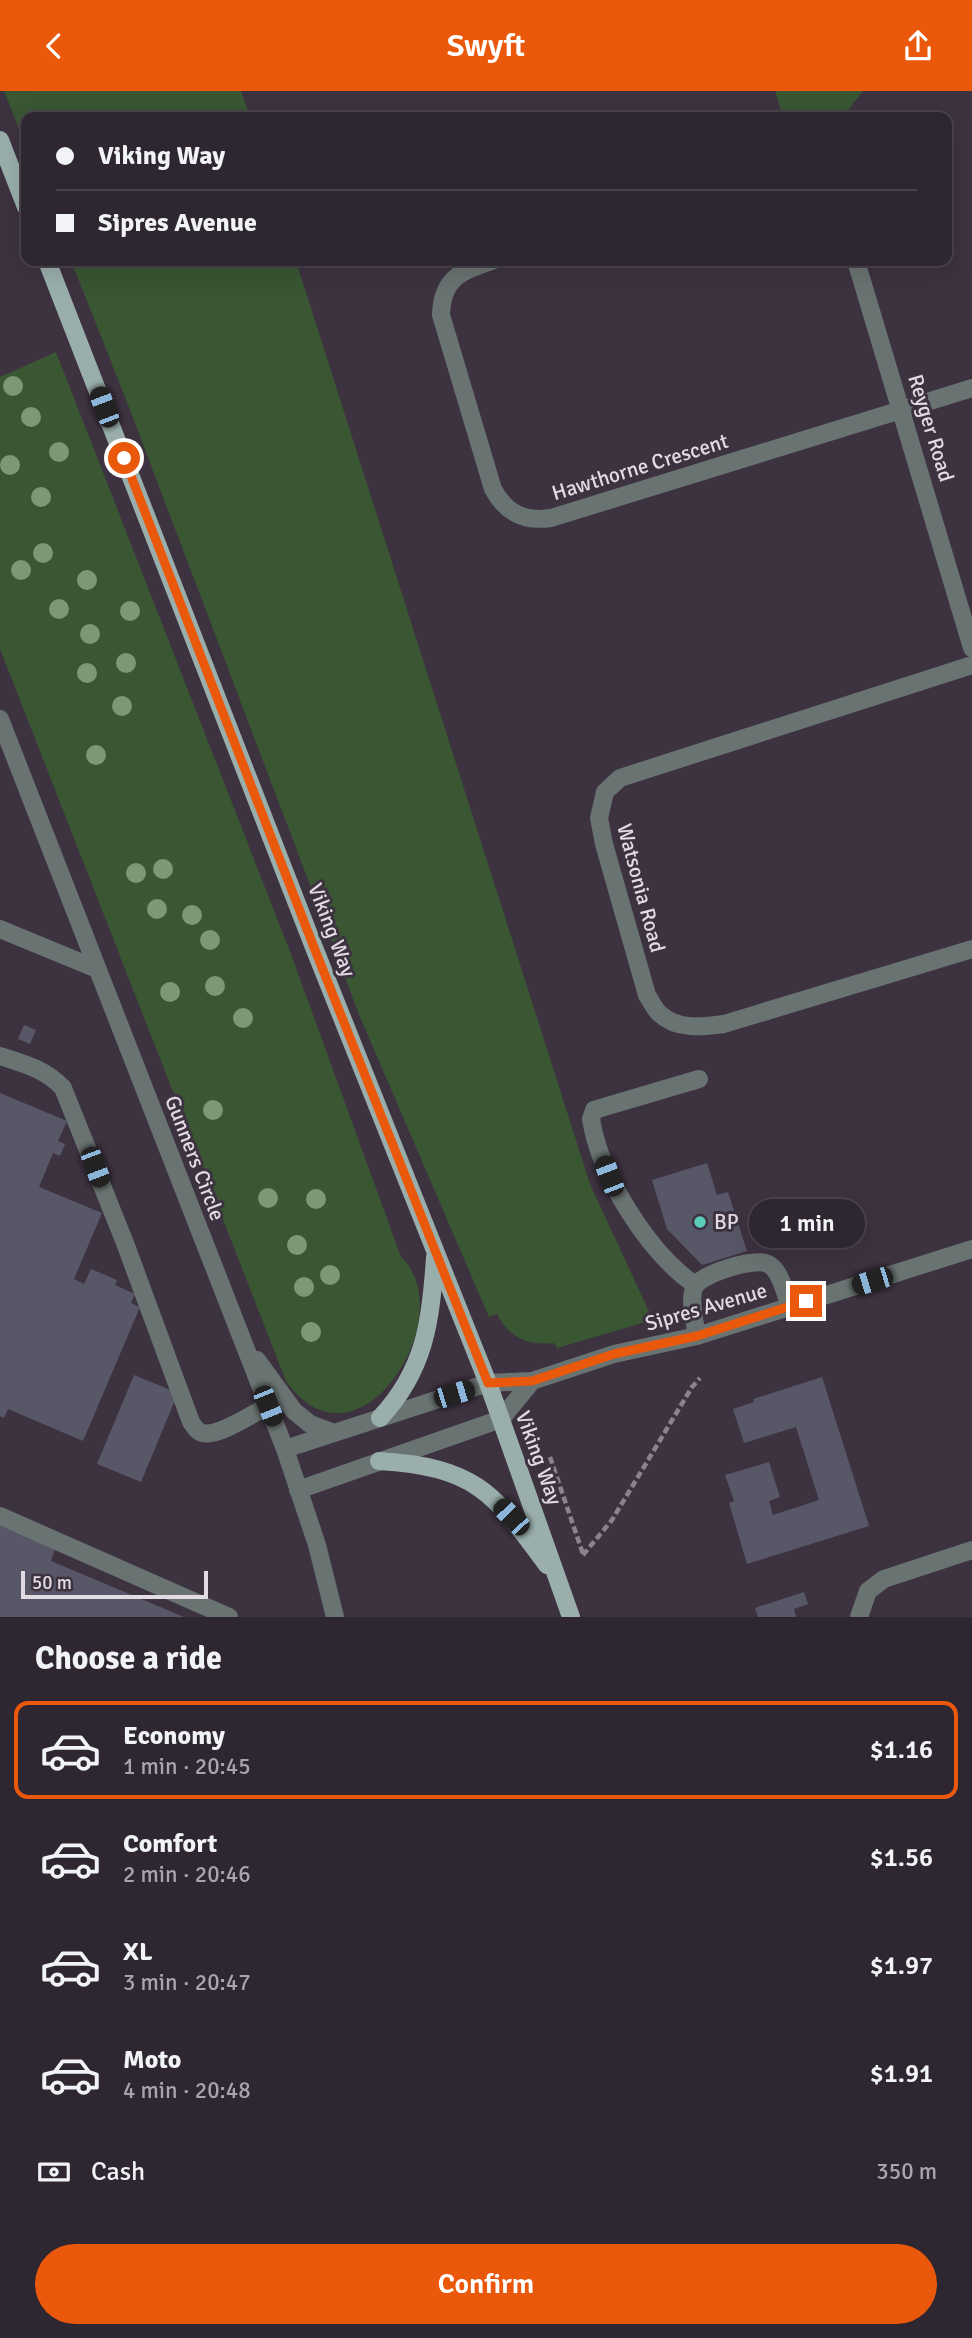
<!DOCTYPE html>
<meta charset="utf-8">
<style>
body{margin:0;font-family:Signika,sans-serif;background:#362e38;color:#f1f3f6;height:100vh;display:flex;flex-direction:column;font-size:26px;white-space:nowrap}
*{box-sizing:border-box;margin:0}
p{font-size:23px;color:#a7a5ab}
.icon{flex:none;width:38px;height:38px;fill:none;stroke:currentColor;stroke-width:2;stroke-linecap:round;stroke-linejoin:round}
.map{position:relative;height:1526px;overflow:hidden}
.drawer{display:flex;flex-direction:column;background:#2e2630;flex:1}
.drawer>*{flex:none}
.banner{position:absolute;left:21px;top:21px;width:931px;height:154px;border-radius:14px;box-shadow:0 7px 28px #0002,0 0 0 2px #49434c;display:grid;align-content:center;height:154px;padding:0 35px;background:#2e2630}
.scale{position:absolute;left:21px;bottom:18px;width:187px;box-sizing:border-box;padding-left:7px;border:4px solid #e2dbe3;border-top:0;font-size:19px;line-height:24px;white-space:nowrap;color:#e2dbe3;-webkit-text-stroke:5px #3d3240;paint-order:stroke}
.end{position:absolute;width:32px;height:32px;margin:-16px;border:9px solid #ea580c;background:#fff;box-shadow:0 0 0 4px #fff}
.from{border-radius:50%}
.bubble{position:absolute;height:49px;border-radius:24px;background:#2e2630;box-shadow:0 7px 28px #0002,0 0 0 2px #49434c;font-size:23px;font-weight:600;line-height:49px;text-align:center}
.car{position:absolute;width:21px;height:42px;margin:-21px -10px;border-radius:9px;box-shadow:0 0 5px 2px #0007;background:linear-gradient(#222 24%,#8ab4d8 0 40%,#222 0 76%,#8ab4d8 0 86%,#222 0)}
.banner b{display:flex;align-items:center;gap:24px;height:66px;font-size:26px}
.banner b+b{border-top:2px solid #49434c}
.banner i{width:18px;height:18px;background:#f1f3f6}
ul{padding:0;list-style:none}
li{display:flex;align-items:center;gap:21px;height:98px;margin:0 14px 10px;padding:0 21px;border:4px solid transparent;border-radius:14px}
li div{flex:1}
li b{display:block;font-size:26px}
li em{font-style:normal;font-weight:600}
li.on{border-color:#ea580c}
li>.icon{width:63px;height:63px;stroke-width:1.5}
h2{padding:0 35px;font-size:32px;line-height:84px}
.pay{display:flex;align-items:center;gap:18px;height:77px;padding:0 35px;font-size:26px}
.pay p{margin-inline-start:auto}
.cta{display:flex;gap:14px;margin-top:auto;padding:14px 35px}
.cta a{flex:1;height:80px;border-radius:42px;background:#ea580c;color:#fff;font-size:28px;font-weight:600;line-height:80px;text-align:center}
header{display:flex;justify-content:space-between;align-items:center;height:91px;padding:0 35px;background:#ea580c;color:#fff;font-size:32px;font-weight:600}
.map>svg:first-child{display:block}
.green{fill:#3a5633}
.building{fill:#585768}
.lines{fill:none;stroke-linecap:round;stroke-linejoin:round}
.path{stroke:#8b828d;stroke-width:4.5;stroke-dasharray:7 3.5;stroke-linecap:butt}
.minor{stroke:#697372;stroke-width:18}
.major{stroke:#9aafac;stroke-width:18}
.tree{fill:#7d9777}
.route{stroke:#ea580c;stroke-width:9}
.poi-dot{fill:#5bcebb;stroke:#3d3240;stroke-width:2.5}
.labels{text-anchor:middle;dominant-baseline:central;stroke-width:6;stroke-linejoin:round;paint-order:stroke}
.street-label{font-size:21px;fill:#e2dbe3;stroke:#3d3240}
.poi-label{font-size:21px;fill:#e2dbe3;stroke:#3d3240;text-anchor:start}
</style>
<header><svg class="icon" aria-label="back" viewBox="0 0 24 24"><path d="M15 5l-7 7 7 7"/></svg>Swyft<svg class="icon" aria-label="share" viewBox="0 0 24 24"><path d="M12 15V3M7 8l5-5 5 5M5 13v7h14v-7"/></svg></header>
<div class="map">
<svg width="972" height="1526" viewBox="0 0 972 1526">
<rect width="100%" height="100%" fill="#3d3240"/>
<!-- green -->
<path class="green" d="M 4,0 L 241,0 L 250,26 L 26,26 L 26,55 Z
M 775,0 L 863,0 L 843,26 L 783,26 Z
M 71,170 L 296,170 L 590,1093 L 653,1229 L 557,1257 L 554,1252 C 528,1255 509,1247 497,1223 L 489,1226 L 360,926 L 127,311 Z
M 56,261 L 291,863 L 401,1166 C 463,1224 358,1392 286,1290 L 0,558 L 0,286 Z"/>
<!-- building -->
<path class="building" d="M 24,934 L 36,939 L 30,953 L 18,948 Z
M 0,1002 L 67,1030 L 58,1050 L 65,1053 L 60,1065 L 53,1062 L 39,1096 L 102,1122 L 74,1188 L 84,1193 L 91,1178 L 117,1189 L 115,1194 L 135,1203 L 131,1212 L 140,1216 L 83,1350 L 8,1318 L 4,1327 L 0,1325 Z
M 707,1072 L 717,1104 L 728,1101 L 747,1160 L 702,1174 L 667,1138 L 652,1089 Z
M 134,1284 L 178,1302 L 141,1391 L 97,1373 Z
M 822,1286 L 869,1435 L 747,1473 L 729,1412 L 734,1410 L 725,1384 L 769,1371 L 780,1406 L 769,1410 L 773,1424 L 819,1409 L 796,1336 L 744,1352 L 733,1318 L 754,1311 L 753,1308 Z
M 0,1435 L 55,1458 L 51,1470 L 184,1526 L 0,1526 Z
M 804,1501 L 808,1513 L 794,1518 L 796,1526 L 758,1526 L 755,1517 Z"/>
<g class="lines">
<!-- path -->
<path class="path" d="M 550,1366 L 583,1463
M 583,1464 L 612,1429 L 692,1296 L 700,1287"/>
<!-- minor -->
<path class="minor" d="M 492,170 C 460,180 442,188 441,224 L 493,398 C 506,422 524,431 551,427 L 972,297
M 856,170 L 972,557
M 972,574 L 620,687 L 605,701 L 599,727 L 604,753 L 647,904 C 651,910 655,919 660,923 C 677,939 703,936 724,933 L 972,858
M 0,628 L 285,1358 L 317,1454 L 335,1526
M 0,838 L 97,878
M 0,965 C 25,973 45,978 63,997 L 125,1152 L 191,1331 C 194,1335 197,1341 203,1342 C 219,1346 253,1322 268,1315
M 695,1194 C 648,1161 600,1085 591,1028 L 594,1019 L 699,988
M 697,1245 C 695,1231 689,1210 694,1197 C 699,1183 755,1166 768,1173 C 781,1179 785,1203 790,1216
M 257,1269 L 294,1320 L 310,1333 L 334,1342
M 285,1358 L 488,1292 L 532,1290 L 614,1263 L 697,1245 L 972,1158
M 298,1399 L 501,1328 L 532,1290
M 0,1425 L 229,1526
M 859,1526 L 868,1500 L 884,1488 L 972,1459"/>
<!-- major -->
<path class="major" d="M 0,49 L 26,116
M 47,170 L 315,859 L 488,1292 L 571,1526
M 380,1327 C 425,1279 431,1230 435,1166
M 379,1370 C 474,1376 493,1400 547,1474"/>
</g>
<!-- trees -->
<g class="tree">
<circle cx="13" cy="295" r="10"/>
<circle cx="31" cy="326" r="10"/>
<circle cx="59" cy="361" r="10"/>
<circle cx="10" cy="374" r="10"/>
<circle cx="41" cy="406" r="10"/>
<circle cx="43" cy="462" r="10"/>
<circle cx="21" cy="479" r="10"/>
<circle cx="87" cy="489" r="10"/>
<circle cx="59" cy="518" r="10"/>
<circle cx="130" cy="520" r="10"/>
<circle cx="90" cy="543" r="10"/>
<circle cx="126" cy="572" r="10"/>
<circle cx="87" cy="582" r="10"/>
<circle cx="122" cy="615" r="10"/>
<circle cx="96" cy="664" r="10"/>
<circle cx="163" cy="778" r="10"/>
<circle cx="136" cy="782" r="10"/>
<circle cx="157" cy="818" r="10"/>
<circle cx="192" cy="824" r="10"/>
<circle cx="210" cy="849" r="10"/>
<circle cx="215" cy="895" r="10"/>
<circle cx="170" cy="901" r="10"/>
<circle cx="243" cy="927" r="10"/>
<circle cx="213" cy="1019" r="10"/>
<circle cx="268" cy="1107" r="10"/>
<circle cx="316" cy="1108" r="10"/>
<circle cx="297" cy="1154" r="10"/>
<circle cx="330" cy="1184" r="10"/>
<circle cx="304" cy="1196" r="10"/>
<circle cx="311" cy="1241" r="10"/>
</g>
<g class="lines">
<!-- route -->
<path class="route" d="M 124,367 L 315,859 L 488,1292 L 532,1290 L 614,1263 L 697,1245 L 806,1210"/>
</g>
<!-- markers -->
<circle class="poi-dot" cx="700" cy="1131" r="7"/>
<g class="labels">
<!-- street labels -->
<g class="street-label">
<text transform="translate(931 337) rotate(73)">Reyger Road</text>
<text transform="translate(640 376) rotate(-17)">Hawthorne Crescent</text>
<text transform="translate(641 797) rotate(75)">Watsonia Road</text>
<text transform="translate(332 839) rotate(69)">Viking Way</text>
<text transform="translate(195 1067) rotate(69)">Gunners Circle</text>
<text transform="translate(706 1216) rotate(-16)">Sipres Avenue</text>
<text transform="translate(539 1367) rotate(70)">Viking Way</text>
</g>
<!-- poi labels -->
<g class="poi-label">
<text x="714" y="1131">BP</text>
</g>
</g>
</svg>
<div class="scale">50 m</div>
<i class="end from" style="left:124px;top:367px"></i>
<i class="end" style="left:806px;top:1210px"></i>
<div class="bubble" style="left:749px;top:1108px;width:116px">1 min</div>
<i class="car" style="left:104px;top:316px;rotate:339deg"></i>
<i class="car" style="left:95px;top:1076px;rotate:159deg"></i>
<i class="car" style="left:609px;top:1085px;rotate:339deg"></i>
<i class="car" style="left:872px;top:1190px;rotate:253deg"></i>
<i class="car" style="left:454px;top:1303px;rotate:73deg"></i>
<i class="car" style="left:268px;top:1315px;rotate:158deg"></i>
<i class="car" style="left:511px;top:1426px;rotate:316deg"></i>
<div class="banner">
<b><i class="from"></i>Viking Way</b>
<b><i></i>Sipres Avenue</b>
</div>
</div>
<section class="drawer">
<h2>Choose a ride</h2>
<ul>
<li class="on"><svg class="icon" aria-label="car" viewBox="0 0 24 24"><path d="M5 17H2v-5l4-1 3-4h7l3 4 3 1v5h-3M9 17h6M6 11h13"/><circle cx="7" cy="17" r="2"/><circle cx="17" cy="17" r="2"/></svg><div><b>Economy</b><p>1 min · 20:45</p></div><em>$1.16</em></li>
<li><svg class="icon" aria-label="car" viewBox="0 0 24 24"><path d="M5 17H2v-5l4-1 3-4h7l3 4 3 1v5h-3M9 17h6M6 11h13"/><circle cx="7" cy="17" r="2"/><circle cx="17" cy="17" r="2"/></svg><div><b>Comfort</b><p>2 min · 20:46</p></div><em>$1.56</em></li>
<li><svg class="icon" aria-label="car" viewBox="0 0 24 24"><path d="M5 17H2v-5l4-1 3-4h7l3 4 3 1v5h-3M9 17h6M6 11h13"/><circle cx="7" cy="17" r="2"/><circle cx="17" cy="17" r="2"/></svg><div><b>XL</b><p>3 min · 20:47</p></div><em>$1.97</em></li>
<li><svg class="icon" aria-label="car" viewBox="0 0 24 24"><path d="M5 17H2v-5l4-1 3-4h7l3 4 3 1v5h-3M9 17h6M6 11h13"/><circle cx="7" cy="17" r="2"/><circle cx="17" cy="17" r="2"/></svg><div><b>Moto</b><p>4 min · 20:48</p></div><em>$1.91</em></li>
</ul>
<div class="pay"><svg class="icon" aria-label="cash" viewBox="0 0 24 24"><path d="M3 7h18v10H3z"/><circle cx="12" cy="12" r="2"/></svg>Cash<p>350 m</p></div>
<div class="cta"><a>Confirm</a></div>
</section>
